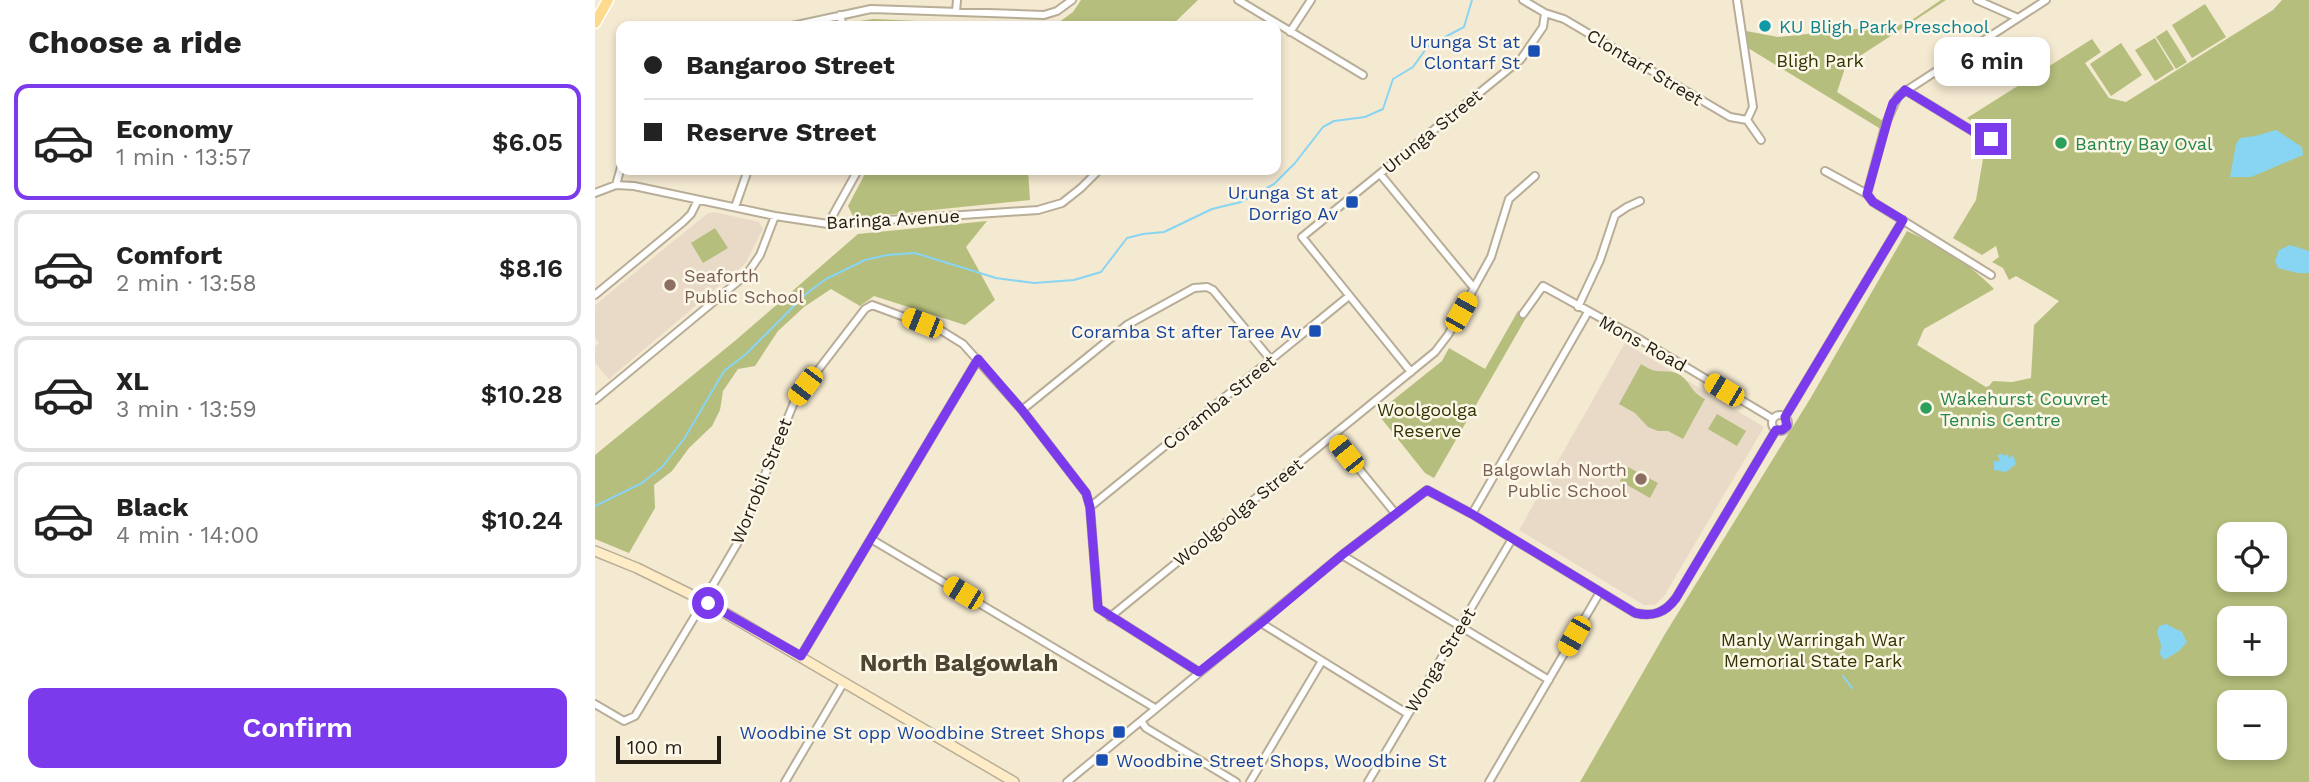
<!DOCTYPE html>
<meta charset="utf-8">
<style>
body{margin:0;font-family:"Work Sans",sans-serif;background:#f2f2f2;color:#222;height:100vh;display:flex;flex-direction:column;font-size:26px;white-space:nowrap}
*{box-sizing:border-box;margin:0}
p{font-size:23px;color:#767676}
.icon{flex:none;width:38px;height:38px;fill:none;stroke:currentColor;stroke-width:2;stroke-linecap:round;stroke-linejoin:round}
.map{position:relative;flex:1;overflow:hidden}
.side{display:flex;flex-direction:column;background:#fff;width:595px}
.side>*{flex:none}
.banner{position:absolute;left:21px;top:21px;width:665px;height:154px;border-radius:14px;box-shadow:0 4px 10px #0003;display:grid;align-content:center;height:154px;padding:0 28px;background:#fff}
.controls{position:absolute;left:1622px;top:522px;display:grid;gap:14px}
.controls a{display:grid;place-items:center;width:70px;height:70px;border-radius:14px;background:#fff;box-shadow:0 4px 10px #0003;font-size:35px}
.scale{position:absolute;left:21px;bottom:18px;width:105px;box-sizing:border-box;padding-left:7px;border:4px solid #211c14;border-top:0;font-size:19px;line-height:24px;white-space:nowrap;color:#211c14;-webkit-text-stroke:5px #fdf7e8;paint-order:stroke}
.end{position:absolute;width:32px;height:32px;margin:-16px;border:9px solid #7c3aed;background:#fff;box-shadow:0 0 0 4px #fff}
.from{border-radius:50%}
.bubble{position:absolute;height:49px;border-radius:14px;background:#fff;box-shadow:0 4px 10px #0003;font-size:23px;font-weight:600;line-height:49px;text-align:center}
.car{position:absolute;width:21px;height:42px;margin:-21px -10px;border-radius:9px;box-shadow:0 0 5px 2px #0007;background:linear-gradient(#f5c518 24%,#345 0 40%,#f5c518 0 76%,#345 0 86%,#f5c518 0)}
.banner b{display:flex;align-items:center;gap:24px;height:66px;font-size:26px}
.banner b+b{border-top:2px solid #e0e0e0}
.banner i{width:18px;height:18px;background:#222}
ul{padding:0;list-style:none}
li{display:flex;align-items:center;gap:21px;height:116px;margin:0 14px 10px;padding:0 14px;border:4px solid #e0e0e0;border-radius:14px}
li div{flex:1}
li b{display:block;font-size:26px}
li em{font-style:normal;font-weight:600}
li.active{border-color:#7c3aed}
li>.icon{width:63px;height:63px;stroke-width:1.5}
h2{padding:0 28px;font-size:32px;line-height:84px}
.cta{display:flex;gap:14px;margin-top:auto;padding:14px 28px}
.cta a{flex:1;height:80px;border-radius:14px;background:#7c3aed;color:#fff;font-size:28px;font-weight:600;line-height:80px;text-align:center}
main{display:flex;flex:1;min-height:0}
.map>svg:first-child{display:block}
.education{fill:#e8dac7}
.green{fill:#b5be7c;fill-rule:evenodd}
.water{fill:#88d5f3}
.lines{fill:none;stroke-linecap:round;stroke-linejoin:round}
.stream{stroke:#88d5f3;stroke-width:2}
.street-casing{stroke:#b8ad97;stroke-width:10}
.secondary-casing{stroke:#b8ad97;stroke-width:12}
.primary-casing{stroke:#fff;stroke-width:13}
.street{stroke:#fff;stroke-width:6}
.secondary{stroke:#feecc6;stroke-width:9}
.primary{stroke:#feda8e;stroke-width:10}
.route{stroke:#7c3aed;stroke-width:9}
.culture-dot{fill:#0f9aa8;stroke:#fdf7e8;stroke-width:2.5}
.transit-dot{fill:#1a4fb4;stroke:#fdf7e8;stroke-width:2.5}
.leisure-dot{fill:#2e9e5b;stroke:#fdf7e8;stroke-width:2.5}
.education-dot{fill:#8d6e63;stroke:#fdf7e8;stroke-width:2.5}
.labels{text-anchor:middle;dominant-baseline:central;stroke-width:5;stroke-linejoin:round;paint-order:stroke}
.culture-label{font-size:18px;fill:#0d838f;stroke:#fdf7e8;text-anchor:start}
.transit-label{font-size:18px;fill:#164399;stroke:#fdf7e8;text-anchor:end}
.park-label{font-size:18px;fill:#303400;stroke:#fdf7e8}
.street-label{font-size:18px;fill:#211c14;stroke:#fdf7e8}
.leisure-label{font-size:18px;fill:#27864d;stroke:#fdf7e8;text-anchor:start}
.education-label{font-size:18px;fill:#785e54;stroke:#fdf7e8;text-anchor:start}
.district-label{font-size:24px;font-weight:bold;fill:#4e4531;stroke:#fdf7e8}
</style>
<main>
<section class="side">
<h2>Choose a ride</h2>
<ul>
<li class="active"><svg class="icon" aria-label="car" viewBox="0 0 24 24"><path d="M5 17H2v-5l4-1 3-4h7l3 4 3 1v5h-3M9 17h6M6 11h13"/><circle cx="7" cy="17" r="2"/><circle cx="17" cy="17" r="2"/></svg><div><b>Economy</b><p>1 min · 13:57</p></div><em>$6.05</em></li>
<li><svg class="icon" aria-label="car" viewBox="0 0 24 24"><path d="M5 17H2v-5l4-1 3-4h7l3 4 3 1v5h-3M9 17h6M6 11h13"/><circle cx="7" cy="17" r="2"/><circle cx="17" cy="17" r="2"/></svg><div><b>Comfort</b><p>2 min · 13:58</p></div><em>$8.16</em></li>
<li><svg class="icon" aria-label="car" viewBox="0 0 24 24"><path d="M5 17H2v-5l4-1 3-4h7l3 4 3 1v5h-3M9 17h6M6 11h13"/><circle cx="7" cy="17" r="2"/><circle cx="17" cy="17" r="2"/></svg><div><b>XL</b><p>3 min · 13:59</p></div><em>$10.28</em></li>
<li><svg class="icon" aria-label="car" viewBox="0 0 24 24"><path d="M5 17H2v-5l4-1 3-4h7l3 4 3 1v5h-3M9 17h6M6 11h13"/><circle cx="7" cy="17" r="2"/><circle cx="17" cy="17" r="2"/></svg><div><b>Black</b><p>4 min · 14:00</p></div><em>$10.24</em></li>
</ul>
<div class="cta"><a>Confirm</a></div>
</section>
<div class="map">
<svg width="1714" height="782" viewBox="0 0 1714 782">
<rect width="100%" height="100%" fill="#f4e9d1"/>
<!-- education -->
<path class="education" d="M 119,212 L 164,222 L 168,229 L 150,264 L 14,379 L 0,363 L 0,347 L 4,343 L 0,338 L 0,305 L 112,214 Z
M 1030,343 L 1169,427 L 1069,596 L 1060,605 L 1049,605 L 924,530 Z"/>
<!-- green -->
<path class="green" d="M 486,0 L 603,0 L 576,26 L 259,26 L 258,22 L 278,19 L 436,26 L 463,23 L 478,12 Z
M 1346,0 L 1351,0 L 1251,65 L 1242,92 L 1291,123 L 1289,131 L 1153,48 L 1151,31 L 1183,37 L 1311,24 Z
M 1687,0 L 1714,0 L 1714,782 L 985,782 L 1070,634 L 1215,399 L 1312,231 C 1343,245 1375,264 1399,289 L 1329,329 L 1322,345 L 1391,387 L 1394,386 L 1398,381 L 1417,382 L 1436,378 L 1439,325 L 1464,301 L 1421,276 L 1414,280 L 1408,268 L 1397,262 L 1404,257 L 1401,246 L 1387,255 L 1358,238 L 1381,200 L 1389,153 L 1400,135 L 1372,118 L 1497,39 L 1506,52 L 1490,63 L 1514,98 L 1531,102 L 1678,10 ZM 1634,534 L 1680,534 L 1680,579 L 1634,579 ZM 1634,618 L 1680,618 L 1680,663 L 1634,663 ZM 1634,702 L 1680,702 L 1680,747 L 1634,747 Z
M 1610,4 L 1631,37 L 1597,58 L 1577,25 Z
M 1572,30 L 1592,62 L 1581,69 L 1561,37 Z
M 1560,38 L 1579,69 L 1560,81 L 1540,50 Z
M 1526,43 L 1547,75 L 1516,96 L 1495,64 Z
M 272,170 L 433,170 L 435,200 L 259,218 L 253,206 Z
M 392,221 L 371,247 L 400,300 L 370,325 L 279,296 L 265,306 L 236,289 L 209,307 L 183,331 L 160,366 L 143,369 L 128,391 L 125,410 L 117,426 L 94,448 L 77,471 L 59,485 L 60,508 L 34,553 L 0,539 L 0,455 L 141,340 L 263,234 Z
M 120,228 L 133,248 L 108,263 L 96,243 Z
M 923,311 L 932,316 L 839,478 L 830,473 L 782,413 L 847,361 L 854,348 L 890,369 Z
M 1046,364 C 1051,367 1057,371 1062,371 C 1071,372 1077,370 1085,375 C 1097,383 1094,391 1110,399 L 1088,439 L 1073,431 L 1063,431 L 1053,427 L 1040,413 L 1024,404 Z
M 1122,414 L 1151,431 L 1142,446 L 1113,429 Z
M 1033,467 L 1063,483 L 1055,498 L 1025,481 Z"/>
<!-- water -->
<path class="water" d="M 1681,130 L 1707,147 L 1708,155 L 1656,177 L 1635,177 L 1641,144 L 1645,138 L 1660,136 Z
M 1695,245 L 1714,251 L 1714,273 L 1702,273 L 1683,268 L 1680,261 L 1684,250 Z
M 1408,454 L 1409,456 L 1412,454 L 1414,458 L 1418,455 L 1421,464 L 1411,472 L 1399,470 L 1399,460 L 1401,462 L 1405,460 L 1402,455 Z
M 1571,624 L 1587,632 L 1592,642 L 1584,651 L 1569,660 L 1565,654 L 1566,645 L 1562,632 L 1564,626 Z"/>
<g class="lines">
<!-- stream -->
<path class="stream" d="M 0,506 L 47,483 L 67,467 L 89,439 L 129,371 L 151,354 L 212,293 L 231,279 L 270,260 L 292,255 L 320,253 L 401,278 L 439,283 L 479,280 L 506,272 L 532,238 L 548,234 L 569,232 L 617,209 L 646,202 L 679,184 L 700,163 L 728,127 L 739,121 L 770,117 L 788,109 L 798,79 L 818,67 L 833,46 L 869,27 L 877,0
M 1248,676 L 1257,688"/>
<!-- street casing -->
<g class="street-casing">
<path id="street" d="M 643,0 L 768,75
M 928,0 L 950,13 L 969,19 L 1135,117 L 1152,120
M 1142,0 L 1158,107 L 1152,120
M 1382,0 L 1423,18
M 361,12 L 362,0
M 245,15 L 248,26
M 197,26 L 276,9 L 449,15 L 462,11 L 477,0
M 695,32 L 716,0
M 1310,90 L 1379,132 L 1396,139
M 1152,120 L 1166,140
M 1230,171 L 1272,194 L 1278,202 L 1396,275
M 785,174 L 879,288
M 21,185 L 26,167
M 0,193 L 21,185 L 39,186 L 180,216 L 233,224 L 443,210 L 467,203 L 486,188 L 504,170
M 1272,194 L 1291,123 L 1303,96 L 1451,0
M 140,207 L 153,170
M 233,224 L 263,170
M 0,295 L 88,222 L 96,214 L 103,200
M 983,307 L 1005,260 L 1020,215 L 1032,207 L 1045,201
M 928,314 L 948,286 L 1046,340 L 1178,419
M 816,372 L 707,237 L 926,59 L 948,27 L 950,13
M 0,400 L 152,274 L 165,255 L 180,216
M 427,410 L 532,325 L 599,288 L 612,287 L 618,290 L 676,360
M1177 423a8 8 0 1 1 16 0a8 8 0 1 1-16 0Z
M 1190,417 L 1308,220
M 737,436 L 800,513
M 495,507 L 754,296
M 877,514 L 993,312
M 276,539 L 560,708
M 747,555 L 954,680
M 112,595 L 142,544 L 200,400 L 270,309 L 277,305 L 347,331 L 368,344 L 427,410 L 491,493 L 495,507 L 503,608 L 604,672
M 515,617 L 840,352 L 853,335 L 896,257 L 914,199 L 940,176
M 666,623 L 813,714
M 206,656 L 383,359
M 0,704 L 29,721 L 40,716 L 106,606
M 546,721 L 551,728 L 641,782
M 190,782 L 249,682
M 472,782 L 747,555 L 832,490 L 877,514 L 1040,613 C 1058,617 1070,613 1081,598 L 1181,430
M 655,782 L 727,661
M 773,782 L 917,539
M 894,782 L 1005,592"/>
</g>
<!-- secondary casing -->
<g class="secondary-casing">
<path id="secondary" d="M 0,551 L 42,568 L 103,598
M 113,603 L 419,782"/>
</g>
<!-- primary casing -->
<g class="primary-casing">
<path id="primary" d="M 0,23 L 13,0"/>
</g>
<!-- street -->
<use href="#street" class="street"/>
<!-- secondary -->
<use href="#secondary" class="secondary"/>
<!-- primary -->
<use href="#primary" class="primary"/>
</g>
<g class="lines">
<!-- route -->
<path class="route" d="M 113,603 L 206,656 L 383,359 L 427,410 L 491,493 L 495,507 L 503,608 L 604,672 L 666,623 L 747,555 L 832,490 L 877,514 L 1040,613 C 1058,617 1070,613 1081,598 L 1181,430 L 1187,430 L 1192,426 L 1190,417 L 1308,220 L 1278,202 L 1272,194 L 1294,115 L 1298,103 L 1310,90 L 1379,132 L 1396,139"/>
</g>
<!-- markers -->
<circle class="culture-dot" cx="1170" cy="26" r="7"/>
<g class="transit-dot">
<rect x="932" y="44" width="14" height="14" rx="3.5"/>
<rect x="750" y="195" width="14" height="14" rx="3.5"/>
<rect x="713" y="324" width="14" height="14" rx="3.5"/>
<rect x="517" y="725" width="14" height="14" rx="3.5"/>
<rect x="500" y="753" width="14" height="14" rx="3.5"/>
</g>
<g class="leisure-dot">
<circle cx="1466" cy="143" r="7"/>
<circle cx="1331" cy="408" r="7"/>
</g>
<g class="education-dot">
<circle cx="75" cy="285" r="7"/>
<circle cx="1046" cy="479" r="7"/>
</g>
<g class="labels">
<!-- culture labels -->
<g class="culture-label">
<text x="1184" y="26">KU Bligh Park Preschool</text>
</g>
<!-- transit labels -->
<g class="transit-label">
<text x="925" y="41">Urunga St at<tspan x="925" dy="21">Clontarf St</tspan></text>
<text x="743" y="192">Urunga St at<tspan x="743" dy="21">Dorrigo Av</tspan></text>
<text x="706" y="331">Coramba St after Taree Av</text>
<text x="510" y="732">Woodbine St opp Woodbine Street Shops</text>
<text x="521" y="760" text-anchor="start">Woodbine Street Shops, Woodbine St</text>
</g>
<!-- park labels -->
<g class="park-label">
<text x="1225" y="60">Bligh Park</text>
<text x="832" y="409">Woolgoolga<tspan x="832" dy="21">Reserve</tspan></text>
<text x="1218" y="639">Manly Warringah War<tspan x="1218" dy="21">Memorial State Park</tspan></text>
</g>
<!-- street labels -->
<g class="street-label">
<text transform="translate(1050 67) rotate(31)">Clontarf Street</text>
<text transform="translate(837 131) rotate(-39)">Urunga Street</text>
<text transform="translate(298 219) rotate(-3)">Baringa Avenue</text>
<text transform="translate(1048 343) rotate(29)">Mons Road</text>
<text transform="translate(624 402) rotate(-39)">Coramba Street</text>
<text transform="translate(166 481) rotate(-68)">Worrobil Street</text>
<text transform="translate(643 512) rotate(-39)">Woolgoolga Street</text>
<text transform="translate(845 660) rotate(-59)">Wonga Street</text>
</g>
<!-- leisure labels -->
<g class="leisure-label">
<text x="1480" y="143">Bantry Bay Oval</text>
<text x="1345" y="398">Wakehurst Couvret<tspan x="1345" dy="21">Tennis Centre</tspan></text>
</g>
<!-- education labels -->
<g class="education-label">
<text x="89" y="275">Seaforth<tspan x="89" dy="21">Public School</tspan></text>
<text x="1032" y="469" text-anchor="end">Balgowlah North<tspan x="1032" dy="21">Public School</tspan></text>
</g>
<!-- district labels -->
<g class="district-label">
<text x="364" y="663">North Balgowlah</text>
</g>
</g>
</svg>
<div class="controls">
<a><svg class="icon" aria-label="locate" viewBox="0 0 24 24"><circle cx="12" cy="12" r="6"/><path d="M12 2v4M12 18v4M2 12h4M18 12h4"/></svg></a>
<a>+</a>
<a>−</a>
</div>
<div class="scale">100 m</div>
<i class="end from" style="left:113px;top:603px"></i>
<i class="end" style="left:1396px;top:139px"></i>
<div class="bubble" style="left:1339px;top:37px;width:116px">6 min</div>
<i class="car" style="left:866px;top:312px;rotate:29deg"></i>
<i class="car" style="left:327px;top:323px;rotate:292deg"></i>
<i class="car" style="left:210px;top:386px;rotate:217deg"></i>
<i class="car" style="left:1129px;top:390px;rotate:301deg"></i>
<i class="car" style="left:751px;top:454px;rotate:321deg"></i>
<i class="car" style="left:368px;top:593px;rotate:301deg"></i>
<i class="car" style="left:979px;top:636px;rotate:210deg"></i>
<div class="banner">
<b><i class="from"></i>Bangaroo Street</b>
<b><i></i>Reserve Street</b>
</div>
</div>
</main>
